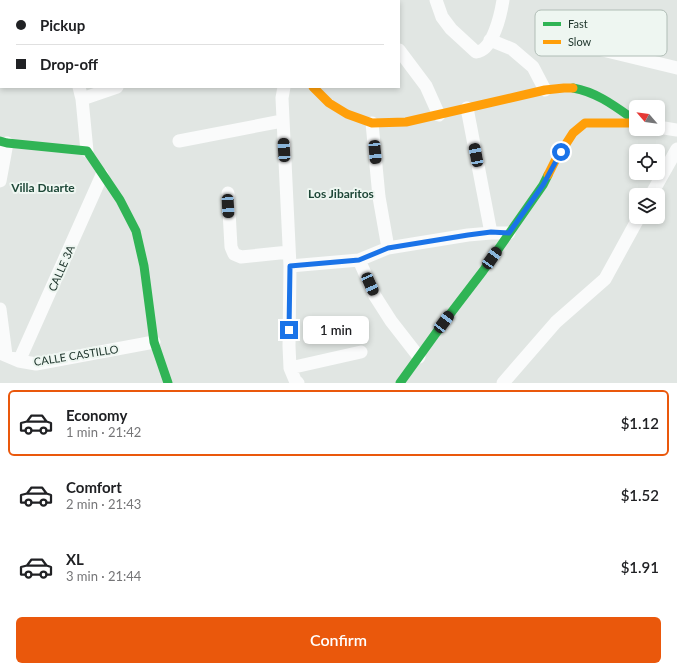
<!DOCTYPE html>
<meta charset="utf-8">
<style>
body{margin:0;font-family:Lato,sans-serif;background:#f2f2f2;color:#202124;height:100vh;display:flex;flex-direction:column;font-size:15px;white-space:nowrap}
*{box-sizing:border-box;margin:0}
p{font-size:13px;color:#757577}
.icon{flex:none;width:22px;height:22px;fill:none;stroke:currentColor;stroke-width:2;stroke-linecap:round;stroke-linejoin:round}
.map{position:relative;height:383px;overflow:hidden}
.sheet{display:flex;flex-direction:column;background:#fff;flex:1}
.sheet>*{flex:none}
.hud{position:absolute;left:0px;top:0px;width:400px;height:88px;box-shadow:0 2px 6px #0003;display:grid;align-content:center;height:88px;padding:0 16px;background:#fff}
.needle{width:26px;rotate:298deg}
.tools{position:absolute;left:629px;top:100px;display:grid;gap:8px}
.tools a{display:grid;place-items:center;width:36px;height:36px;border-radius:6px;background:#fff;box-shadow:0 2px 6px #0003;font-size:20px}
.end{position:absolute;width:18px;height:18px;margin:-9px;border:5px solid #1a73e8;background:#fff;box-shadow:0 0 0 2px #fff}
.from{border-radius:50%}
.bubble{position:absolute;height:28px;border-radius:6px;background:#fff;box-shadow:0 2px 6px #0003;font-size:13px;font-weight:600;line-height:28px;text-align:center}
.car{position:absolute;width:12px;height:24px;margin:-12px -6px;border-radius:5px;box-shadow:0 0 3px 1px #0007;background:linear-gradient(#222 24%,#8ab4d8 0 40%,#222 0 76%,#8ab4d8 0 86%,#222 0)}
.hud b{display:flex;align-items:center;gap:14px;height:38px;font-size:15px}
.hud b+b{border-top:1px solid #e0e0e0}
.hud i{width:10px;height:10px;background:#202124}
ul{padding:7px 0 0;list-style:none}
li{display:flex;align-items:center;gap:12px;height:66px;margin:0 8px 6px;padding:0 8px;border:2px solid transparent;border-radius:6px}
li div{flex:1}
li b{display:block;font-size:15px}
li em{font-style:normal;font-weight:600}
li.selected{border-color:#ea580c}
li>.icon{width:36px;height:36px;stroke-width:1.5}
.primary-button{display:flex;gap:8px;margin-top:auto;padding:8px 16px}
.primary-button a{flex:1;height:46px;border-radius:6px;background:#ea580c;color:#fff;font-size:16px;font-weight:600;line-height:46px;text-align:center}
.map>svg:first-child{display:block}
.lines{fill:none;stroke-linecap:round;stroke-linejoin:round}
.street{stroke:#fafbfb;stroke-width:13}
.fast{stroke:#30b455;stroke-width:9}
.slow{stroke:#ff9f0a;stroke-width:9}
.route{stroke:#1a73e8;stroke-width:5}
.labels{text-anchor:middle;dominant-baseline:central;stroke-width:4;stroke-linejoin:round;paint-order:stroke}
.street-label{font-size:11px;fill:#20372e;stroke:#eef6f1}
.neighbourhood-label{font-size:12px;font-weight:bold;fill:#1e4838;stroke:#eef6f1}
.key{fill:#eef6f1;stroke:#b0bdb6;stroke-width:1}
.key-label{font-size:11px;fill:#20372e}
</style>
<div class="map">
<svg width="677" height="383" viewBox="0 0 677 383">
<rect width="100%" height="100%" fill="#e1e6e3"/>
<g class="lines">
<!-- street -->
<path class="street" d="M 53,0 L 53,1
M 257,0 L 258,1
M 362,0 L 363,1
M 436,0 L 442,17 L 451,29 L 476,52 C 493,51 501,13 503,0
M 29,1 L 33,0
M 0,10 L 1,10
M 603,19 L 639,32 L 646,35 L 647,40 L 641,59
M 490,40 L 512,49 L 533,67 L 545,90
M 586,46 L 677,68
M 399,50 L 426,86 L 439,115
M 79,87 L 82,99 L 87,151
M 284,87 L 282,98 L 290,266 L 289,346 L 290,368 L 295,380 L 298,383
M 82,99 L 117,87
M 467,108 L 491,233
M 372,123 L 379,197 L 388,248
M 658,127 L 677,130
M 179,141 L 282,121
M 0,181 L 7,143
M 228,193 L 231,247 L 234,254 L 241,257 L 289,252
M 651,195 L 677,149
M 359,260 L 375,296 L 391,321 L 419,357
M 290,266 L 359,260 L 388,248 L 468,235 L 491,233 L 509,233
M 0,309 L 6,355
M 0,353 L 19,361 L 36,364 L 154,342
M 19,361 L 102,175
M 290,368 L 361,352
M 503,383 L 556,322 L 605,279 L 639,217"/>
<!-- fast -->
<path class="fast" d="M 573,88 C 597,92 616,107 636,121
M 0,141 L 7,143 L 87,151 L 120,200 L 136,231 L 144,266 L 154,342 L 168,383
M 400,383 L 444,322 L 483,271 L 543,185 L 548,175"/>
<!-- slow -->
<path class="slow" d="M 313,87 L 329,103 L 347,114 L 372,123 L 406,122 L 545,90 L 564,88 L 573,88
M 548,175 L 555,161 L 573,133 L 585,123 L 636,123"/>
</g>
<g class="lines">
<!-- route -->
<path class="route" d="M 289,330 L 290,266 L 359,260 L 388,248 L 468,235 L 491,232 L 509,233 L 543,185 L 561,152"/>
</g>
<g class="labels">
<!-- street labels -->
<g class="street-label">
<text transform="translate(61 268) rotate(-66)">CALLE 3A</text>
<text transform="translate(76 355) rotate(-9)">CALLE CASTILLO</text>
</g>
<!-- neighbourhood labels -->
<g class="neighbourhood-label">
<text x="43" y="187">Villa Duarte</text>
<text x="341" y="193">Los Jibaritos</text>
</g>
</g>
<!-- legend -->
<rect x="535" y="10" width="132" height="46" rx="6" class="key"/>
<rect x="543" y="22" width="18" height="4" fill="#30b455"/>
<rect x="543" y="40" width="18" height="4" fill="#ff9f0a"/>
<g class="key-label">
<text x="568" y="28">Fast</text>
<text x="568" y="46">Slow</text>
</g>
</svg>
<div class="tools">
<a><svg class="needle" viewBox="-14 -14 28 28"><path d="M0-13l5 13h-10z" fill="#e53935"/><path d="M0 13l5-13h-10z" fill="#757577"/></svg></a>
<a><svg class="icon" aria-label="locate" viewBox="0 0 24 24"><circle cx="12" cy="12" r="6"/><path d="M12 2v4M12 18v4M2 12h4M18 12h4"/></svg></a>
<a><svg class="icon" aria-label="layers" viewBox="0 0 24 24"><path d="M12 4l9 5-9 5-9-5zM3 14l9 5 9-5"/></svg></a>
</div>
<i class="end from" style="left:561px;top:152px"></i>
<i class="end" style="left:289px;top:330px"></i>
<div class="bubble" style="left:303px;top:316px;width:66px">1 min</div>
<i class="car" style="left:284px;top:150px;rotate:357deg"></i>
<i class="car" style="left:375px;top:152px;rotate:175deg"></i>
<i class="car" style="left:476px;top:155px;rotate:349deg"></i>
<i class="car" style="left:228px;top:206px;rotate:177deg"></i>
<i class="car" style="left:492px;top:258px;rotate:35deg"></i>
<i class="car" style="left:370px;top:284px;rotate:156deg"></i>
<i class="car" style="left:444px;top:322px;rotate:37deg"></i>
<div class="hud">
<b><i class="from"></i>Pickup</b>
<b><i></i>Drop-off</b>
</div>
</div>
<section class="sheet">
<ul>
<li class="selected"><svg class="icon" aria-label="car" viewBox="0 0 24 24"><path d="M5 17H2v-5l4-1 3-4h7l3 4 3 1v5h-3M9 17h6M6 11h13"/><circle cx="7" cy="17" r="2"/><circle cx="17" cy="17" r="2"/></svg><div><b>Economy</b><p>1 min · 21:42</p></div><em>$1.12</em></li>
<li><svg class="icon" aria-label="car" viewBox="0 0 24 24"><path d="M5 17H2v-5l4-1 3-4h7l3 4 3 1v5h-3M9 17h6M6 11h13"/><circle cx="7" cy="17" r="2"/><circle cx="17" cy="17" r="2"/></svg><div><b>Comfort</b><p>2 min · 21:43</p></div><em>$1.52</em></li>
<li><svg class="icon" aria-label="car" viewBox="0 0 24 24"><path d="M5 17H2v-5l4-1 3-4h7l3 4 3 1v5h-3M9 17h6M6 11h13"/><circle cx="7" cy="17" r="2"/><circle cx="17" cy="17" r="2"/></svg><div><b>XL</b><p>3 min · 21:44</p></div><em>$1.91</em></li>
</ul>
<div class="primary-button"><a>Confirm</a></div>
</section>
